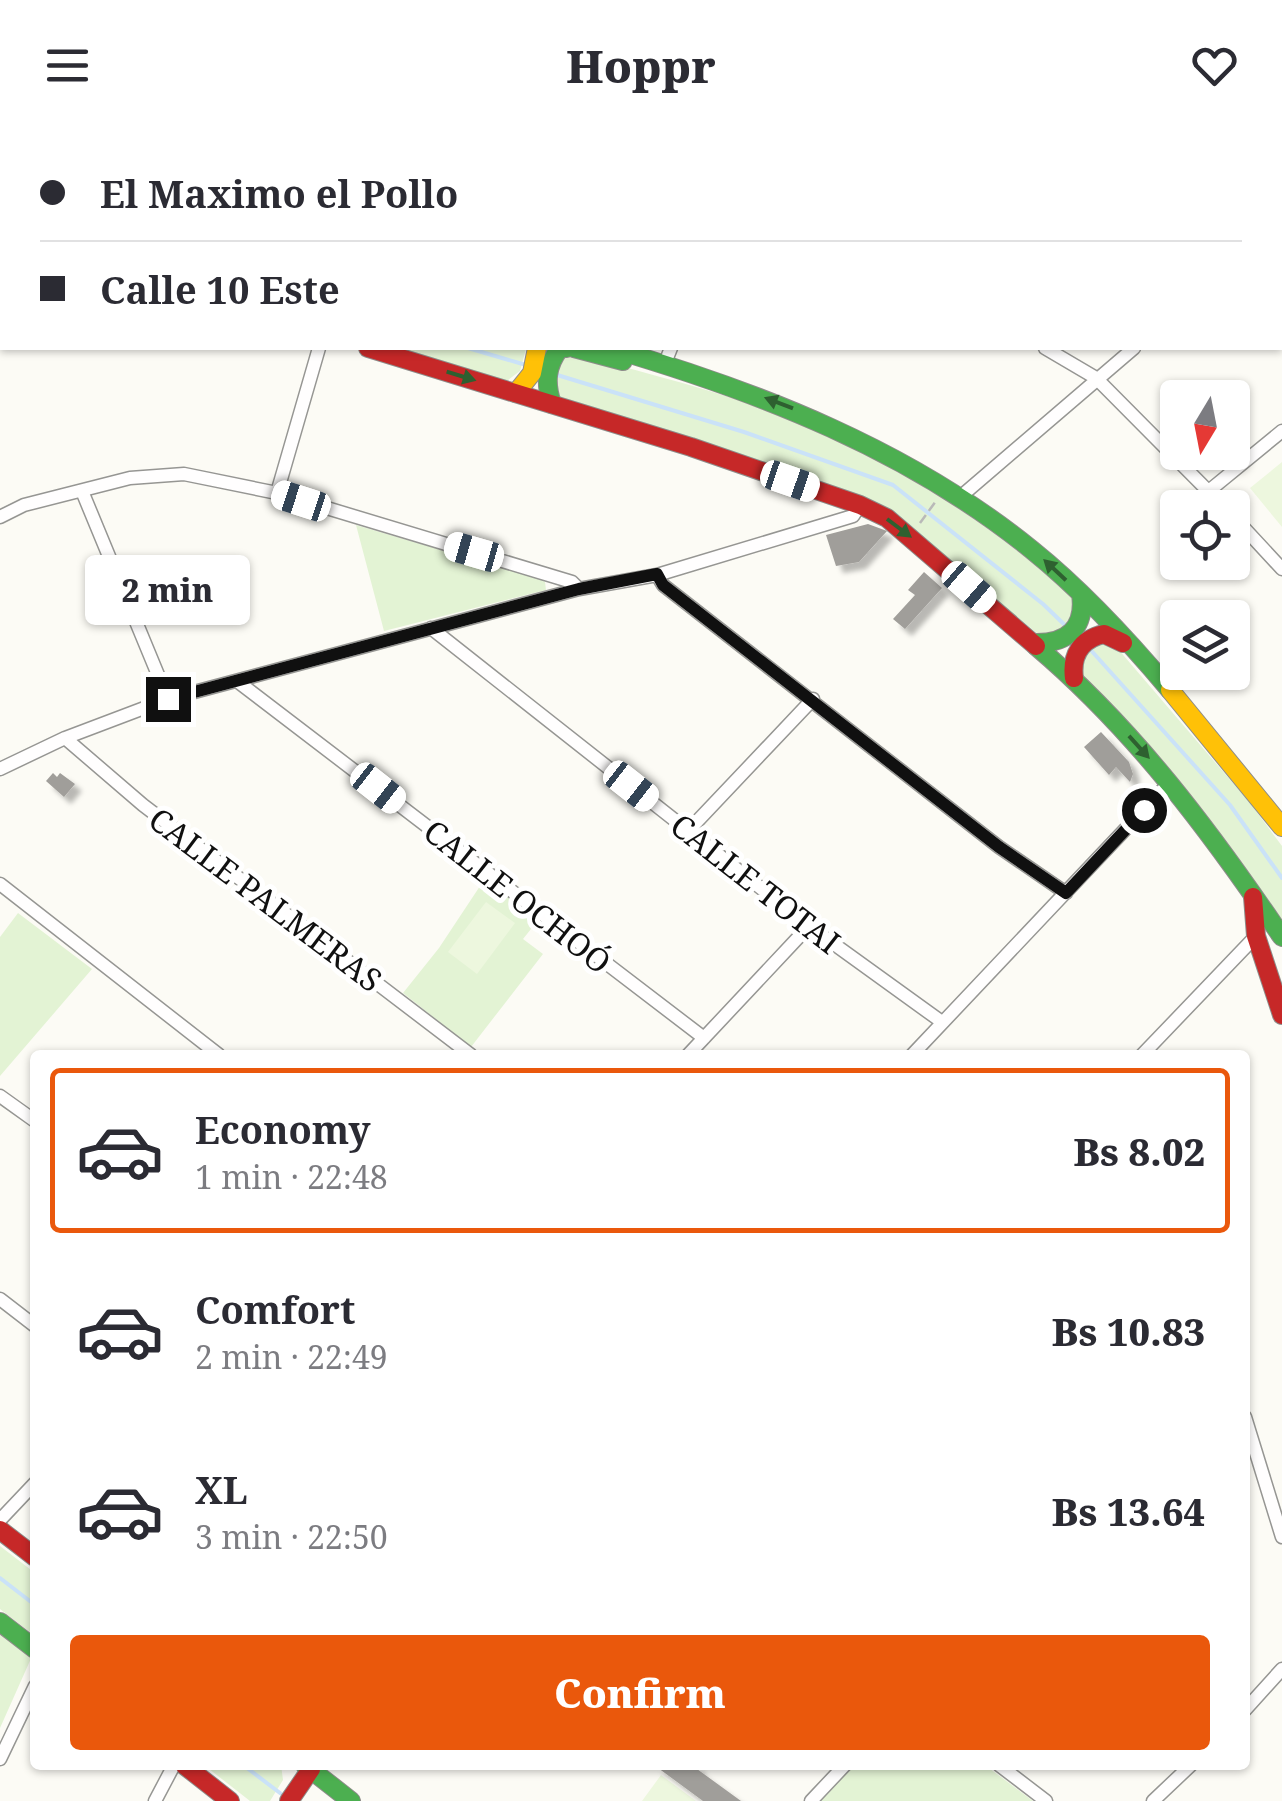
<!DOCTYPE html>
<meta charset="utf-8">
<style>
body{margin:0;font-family:"Noto Serif",serif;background:#f7f7f7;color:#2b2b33;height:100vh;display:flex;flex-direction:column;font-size:38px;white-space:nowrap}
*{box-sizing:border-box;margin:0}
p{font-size:32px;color:#7c7c81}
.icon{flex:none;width:55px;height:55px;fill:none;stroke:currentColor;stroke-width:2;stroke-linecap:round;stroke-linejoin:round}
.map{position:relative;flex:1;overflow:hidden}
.drawer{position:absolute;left:30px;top:920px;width:1220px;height:720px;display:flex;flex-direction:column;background:#fff;border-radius:10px;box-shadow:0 2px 8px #0004}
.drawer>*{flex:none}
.hud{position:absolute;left:0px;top:0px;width:1282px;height:220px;box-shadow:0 2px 8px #0004;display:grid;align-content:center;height:220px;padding:0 40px;background:#fff}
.needle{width:65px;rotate:190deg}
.controls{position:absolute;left:1160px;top:250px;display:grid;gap:20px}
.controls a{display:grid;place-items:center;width:90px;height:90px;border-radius:10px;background:#fff;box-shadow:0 2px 8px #0004;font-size:50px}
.end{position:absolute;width:45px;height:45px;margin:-22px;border:12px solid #101010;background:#fff;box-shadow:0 0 0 5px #fff}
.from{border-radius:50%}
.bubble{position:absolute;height:70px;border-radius:10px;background:#fff;box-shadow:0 2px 8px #0004;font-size:32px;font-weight:800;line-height:70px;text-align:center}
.car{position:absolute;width:30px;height:60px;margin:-30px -15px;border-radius:12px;box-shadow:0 0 8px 2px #0007;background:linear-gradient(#fff 24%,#345 0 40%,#fff 0 76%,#345 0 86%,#fff 0)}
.hud b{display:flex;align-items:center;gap:35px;height:95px;font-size:38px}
.hud b+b{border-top:2px solid #e1e1e2}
.hud i{width:25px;height:25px;background:#2b2b33}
ul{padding:18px 0 0;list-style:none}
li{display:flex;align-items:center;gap:30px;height:165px;margin:0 20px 15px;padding:0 20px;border:5px solid transparent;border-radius:10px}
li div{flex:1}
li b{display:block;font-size:38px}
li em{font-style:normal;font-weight:800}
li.active{border-color:#ea580c}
li>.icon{width:90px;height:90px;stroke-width:1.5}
.cta{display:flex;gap:20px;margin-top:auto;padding:20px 40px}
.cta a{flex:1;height:115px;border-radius:10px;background:#ea580c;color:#fff;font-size:40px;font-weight:800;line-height:115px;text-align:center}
header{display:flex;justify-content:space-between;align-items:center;height:130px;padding:0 40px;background:#fff;font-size:45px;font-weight:800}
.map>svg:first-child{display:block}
.green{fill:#e3f3d4}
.pitch{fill:#edf7de}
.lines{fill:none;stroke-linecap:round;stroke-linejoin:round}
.stream{stroke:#cae2f8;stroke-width:4}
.building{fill:#a09e9a;filter:url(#shadow)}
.street-casing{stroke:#969693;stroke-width:15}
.fast-casing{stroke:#8d8c8a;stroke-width:20}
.slow-casing{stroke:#8d8c8a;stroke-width:20}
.jam-casing{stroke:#8d8c8a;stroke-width:20}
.path{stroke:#b9b9b8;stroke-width:2.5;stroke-dasharray:10 5;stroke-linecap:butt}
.street{stroke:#fffefe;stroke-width:12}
.fast{stroke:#4caf50;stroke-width:18}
.slow{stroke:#ffc107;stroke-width:18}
.jam{stroke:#c62828;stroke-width:18}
.rail{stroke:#d9c5c4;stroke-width:4}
.oneway{fill:#2e6030}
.route{stroke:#101010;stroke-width:12}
.labels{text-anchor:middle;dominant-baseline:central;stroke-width:10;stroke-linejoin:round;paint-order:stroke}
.street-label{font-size:32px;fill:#101010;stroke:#fff}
</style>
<header><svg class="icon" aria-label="menu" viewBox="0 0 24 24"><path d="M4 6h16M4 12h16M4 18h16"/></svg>Hoppr<svg class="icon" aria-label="heart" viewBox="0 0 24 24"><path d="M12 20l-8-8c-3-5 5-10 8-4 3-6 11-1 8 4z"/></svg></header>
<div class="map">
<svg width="1282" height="1671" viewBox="0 0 1282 1671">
<defs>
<filter id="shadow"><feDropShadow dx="7" dy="7" stdDeviation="2.5" flood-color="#0004"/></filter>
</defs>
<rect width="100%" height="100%" fill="#fcfbf5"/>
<!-- green -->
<path class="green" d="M 384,218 L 526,218 L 526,219 L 520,241 L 504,253 Z
M 570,222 C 628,239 689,253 747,273 C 866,315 981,382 1073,469 C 1074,492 1063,500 1043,508 L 910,400 L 555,269 L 552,236 Z
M 356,395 L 540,449 L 545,452 L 546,460 L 384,501 Z
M 1090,511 L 1112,512 L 1250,673 L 1282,716 L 1282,809 L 1074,540 Z
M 484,750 L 539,789 L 523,809 L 543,824 L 471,917 L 403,863 L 439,818 Z
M 18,783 L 92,839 L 0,946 L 0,807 Z
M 0,1416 L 35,1443 L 35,1506 L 0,1479 Z
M 0,1498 L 33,1524 L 0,1598 Z
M 204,1635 L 281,1635 L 283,1650 L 270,1671 L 250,1671 Z
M 850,1635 L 985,1635 L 1033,1671 L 817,1671 Z"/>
<!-- pitch -->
<path class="pitch" d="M 1282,332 L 1282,397 L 1250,358 Z
M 486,772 L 515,793 L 477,844 L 448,822 Z
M 661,1645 L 696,1671 L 642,1671 Z"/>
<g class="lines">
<!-- stream -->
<path class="stream" d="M 175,2 L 179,0
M 0,77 L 2,78
M 468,218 L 526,235
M 554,244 L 744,302 L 893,355 L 1043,474 L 1070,500
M 1088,517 L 1230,675 L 1282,748
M 0,1448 L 35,1475
M 243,1635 L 280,1663"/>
</g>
<!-- building -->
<path class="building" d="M 868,394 L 887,401 L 859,432 L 836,436 L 826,405 Z
M 924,442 L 942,458 L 905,499 L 893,489 L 915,465 L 908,460 Z
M 1101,602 L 1129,632 L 1133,644 L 1130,652 L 1116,637 L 1109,645 L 1084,617 Z
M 53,643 L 57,647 L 60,643 L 75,654 L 64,667 L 46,651 Z
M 654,1635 L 699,1635 L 697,1639 L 741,1671 L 703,1671 Z"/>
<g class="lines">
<!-- street casing -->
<g class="street-casing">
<path id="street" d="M 452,0 L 461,2
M 701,2 L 705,0
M 945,2 L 949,0
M 1158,2 L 1162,0
M 1280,97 L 1282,95
M 1045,218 L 1096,248 L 1225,378
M 665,233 L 671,218
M 1210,360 L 1282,301
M 82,361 L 168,569
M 277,363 L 319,218
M 959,368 L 1134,218
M 1232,385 L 1282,439
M 0,387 L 24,375 L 130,348 L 184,344 L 277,363 L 572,452 L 579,459
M 657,445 L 663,455 L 999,717 L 1066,763
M 431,498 L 809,796 L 942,892
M 237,551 L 704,908
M 65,608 L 143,675 L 471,925
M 0,639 L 65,608 L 168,569 L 579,459 L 657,445 L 853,386 L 860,375
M 688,701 L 813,569
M 0,754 L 219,925
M 688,925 L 809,796
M 912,925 L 1170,652
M 1142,925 L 1256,806
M 0,966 L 35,991
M 0,1169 L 35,1196
M 1245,1287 L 1282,1407
M 0,1390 L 35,1353
M 1245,1580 L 1282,1539
M 0,1629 L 35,1556
M 999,1635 L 1046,1671
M 155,1671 L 174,1635
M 811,1671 L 845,1635
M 1153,1671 L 1191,1635"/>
</g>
<!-- fast casing -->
<g class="fast-casing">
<path id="fast" d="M 0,15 L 2,16
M 574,218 L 623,231
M 610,218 C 760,262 909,320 1032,420 C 1083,461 1128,510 1170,560
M 552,274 C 545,253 546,236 560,218 L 567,218
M 1034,513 C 1067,514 1086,498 1081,464
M 1036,516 C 1134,599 1210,701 1282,807
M 0,1492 L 35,1519
M 305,1635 L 351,1671"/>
</g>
<!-- slow casing -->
<g class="slow-casing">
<path id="slow" d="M 516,263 L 532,243 L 537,218
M 1170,560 L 1282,697"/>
</g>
<!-- jam casing -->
<g class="jam-casing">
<path id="jam" d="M 261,2 L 266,0
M 0,145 L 2,143
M 368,218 L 691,317 L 860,375 L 887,388 L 1036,516
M 1074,548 C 1071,525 1081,509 1104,504 L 1123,513
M 1253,767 L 1256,806 L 1282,885
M 0,1400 L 35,1427
M 184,1635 L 230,1671
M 289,1671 L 311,1639"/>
</g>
<!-- path -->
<path class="path" d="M 920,393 L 936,371"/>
<!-- street -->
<use href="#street" class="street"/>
<!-- fast -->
<use href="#fast" class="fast"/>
<!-- slow -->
<use href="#slow" class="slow"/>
<!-- jam -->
<use href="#jam" class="jam"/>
<!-- rail -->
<path class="rail" d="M 87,2 L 91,0
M 0,52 L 2,50"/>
</g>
<!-- one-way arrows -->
<defs><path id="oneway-solid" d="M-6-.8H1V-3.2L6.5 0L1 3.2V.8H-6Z" transform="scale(2.5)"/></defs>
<g class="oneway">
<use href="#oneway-solid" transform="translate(461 246) rotate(17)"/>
<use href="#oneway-solid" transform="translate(779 273) rotate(-159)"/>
<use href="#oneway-solid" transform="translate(899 398) rotate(37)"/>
<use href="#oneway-solid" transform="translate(1055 440) rotate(-137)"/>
<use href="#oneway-solid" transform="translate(1139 617) rotate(48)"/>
</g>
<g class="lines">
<!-- route -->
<path class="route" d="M 168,569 L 579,459 L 657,444 L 663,455 L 999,717 L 1066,763 L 1144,680"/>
</g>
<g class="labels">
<!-- street labels -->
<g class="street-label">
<text transform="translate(756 753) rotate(38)">CALLE TOTAI</text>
<text transform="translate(518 766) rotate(38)">CALLE OCHOÓ</text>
<text transform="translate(266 769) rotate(37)">CALLE PALMERAS</text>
</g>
</g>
</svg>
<div class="controls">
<a><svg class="needle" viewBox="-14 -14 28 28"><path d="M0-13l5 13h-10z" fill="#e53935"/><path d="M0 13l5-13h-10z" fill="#7c7c81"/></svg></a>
<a><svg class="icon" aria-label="locate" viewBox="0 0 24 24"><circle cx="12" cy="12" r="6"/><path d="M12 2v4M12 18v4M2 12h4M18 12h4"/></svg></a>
<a><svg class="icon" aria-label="layers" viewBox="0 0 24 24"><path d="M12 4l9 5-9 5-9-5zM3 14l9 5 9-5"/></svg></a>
</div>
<i class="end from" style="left:1144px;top:680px"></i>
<i class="end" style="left:168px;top:569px"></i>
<div class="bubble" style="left:85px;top:425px;width:165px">2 min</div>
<i class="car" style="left:790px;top:351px;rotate:109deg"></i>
<i class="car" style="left:301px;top:371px;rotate:288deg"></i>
<i class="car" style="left:474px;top:422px;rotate:286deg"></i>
<i class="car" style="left:969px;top:457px;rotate:131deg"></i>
<i class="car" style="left:631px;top:656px;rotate:128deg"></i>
<i class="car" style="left:378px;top:658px;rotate:128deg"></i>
<div class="hud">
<b><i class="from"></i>El Maximo el Pollo</b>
<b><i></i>Calle 10 Este</b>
</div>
<section class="drawer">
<ul>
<li class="active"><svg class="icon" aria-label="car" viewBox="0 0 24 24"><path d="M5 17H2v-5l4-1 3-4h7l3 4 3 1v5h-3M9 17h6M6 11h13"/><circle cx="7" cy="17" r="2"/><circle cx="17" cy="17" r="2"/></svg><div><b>Economy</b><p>1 min · 22:48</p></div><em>Bs 8.02</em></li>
<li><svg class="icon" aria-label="car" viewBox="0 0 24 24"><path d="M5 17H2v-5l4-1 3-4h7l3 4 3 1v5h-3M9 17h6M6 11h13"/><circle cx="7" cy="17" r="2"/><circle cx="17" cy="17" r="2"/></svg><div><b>Comfort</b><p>2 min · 22:49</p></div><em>Bs 10.83</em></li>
<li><svg class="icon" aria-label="car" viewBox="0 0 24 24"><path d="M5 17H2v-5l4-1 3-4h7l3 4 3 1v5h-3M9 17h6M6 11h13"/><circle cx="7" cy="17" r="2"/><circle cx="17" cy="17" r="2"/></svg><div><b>XL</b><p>3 min · 22:50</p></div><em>Bs 13.64</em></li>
</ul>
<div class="cta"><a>Confirm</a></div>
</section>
</div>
